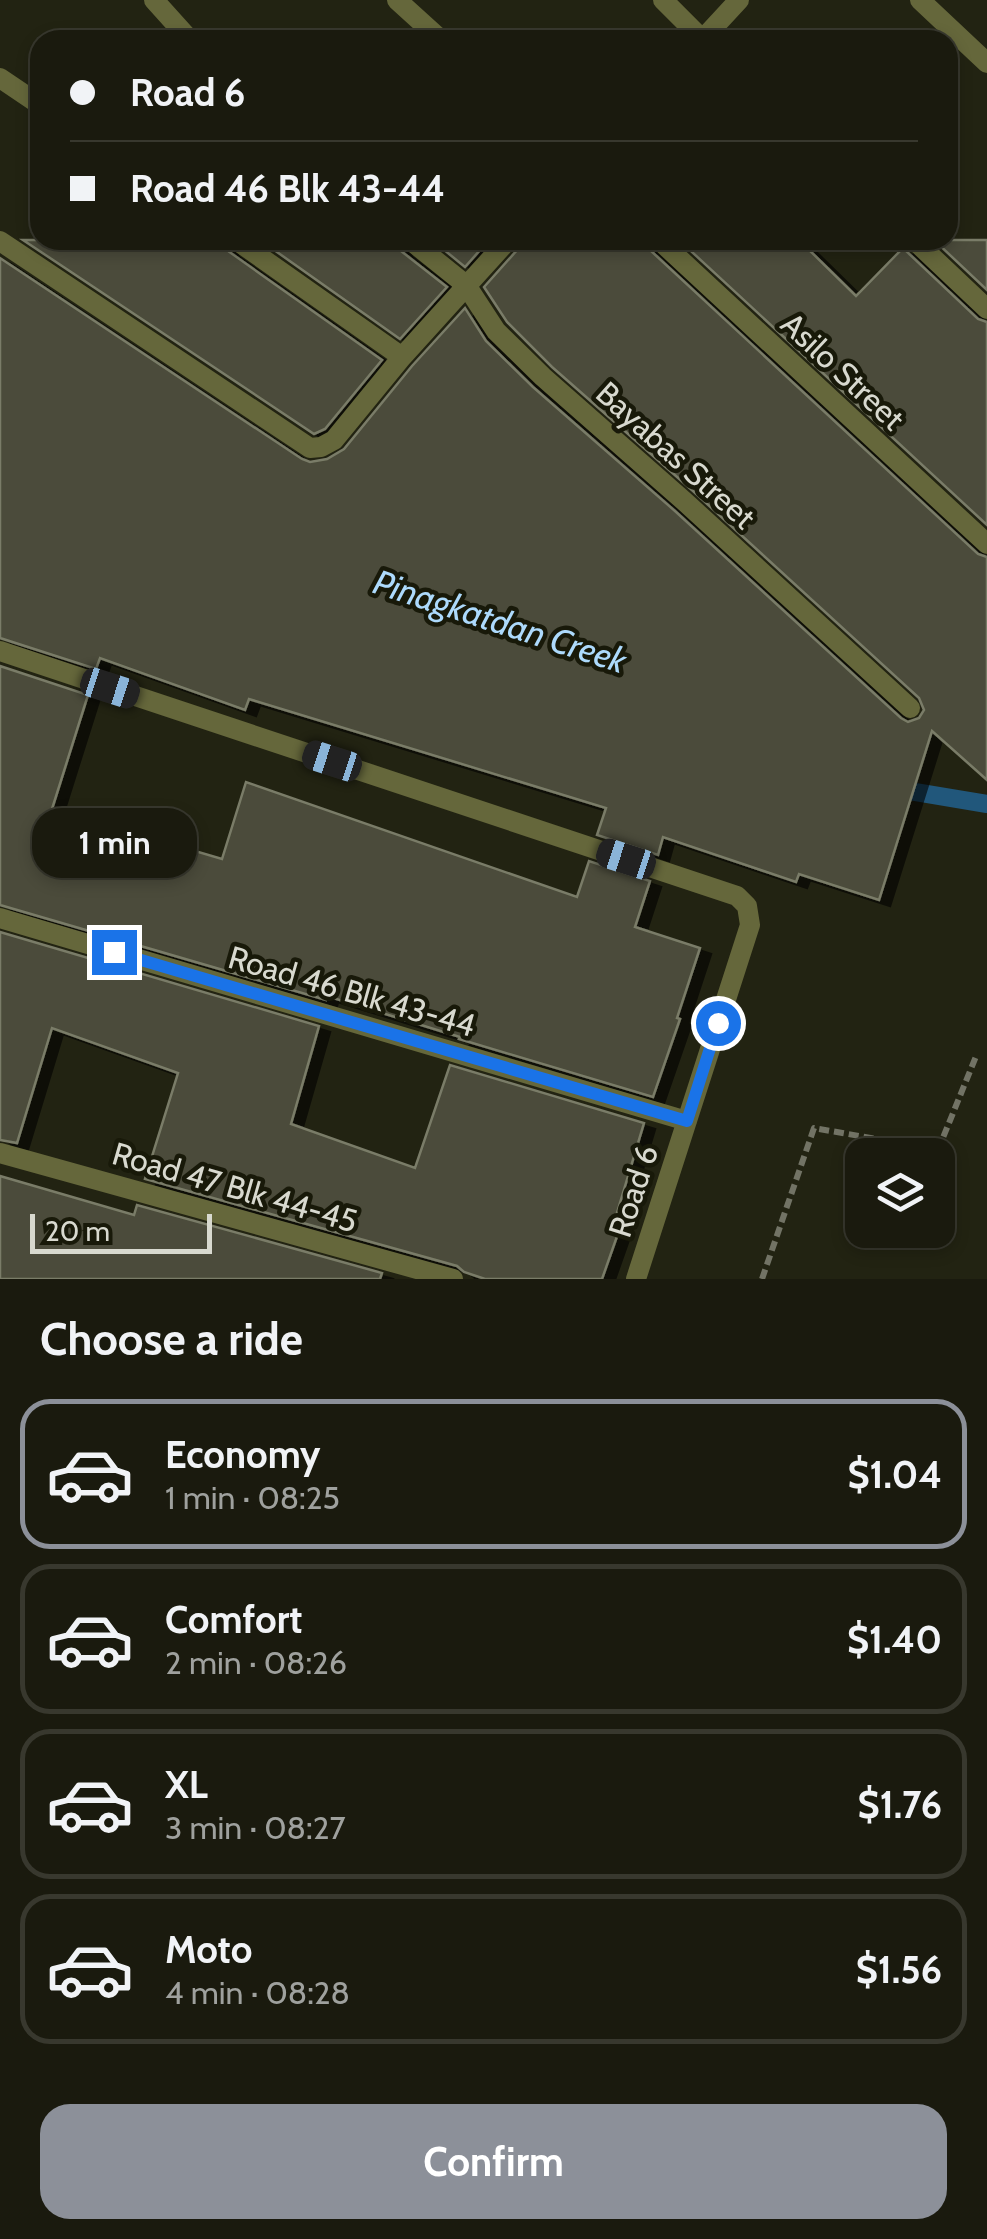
<!DOCTYPE html>
<meta charset="utf-8">
<style>
body{margin:0;font-family:Cabin,sans-serif;background:#27271c;color:#f1f3f6;height:100vh;display:flex;flex-direction:column;font-size:38px;white-space:nowrap}
*{box-sizing:border-box;margin:0}
p{font-size:32px;color:#9fa19e}
.icon{flex:none;width:55px;height:55px;fill:none;stroke:currentColor;stroke-width:2;stroke-linecap:round;stroke-linejoin:round}
.map{position:relative;height:1279px;overflow:hidden}
.panel{display:flex;flex-direction:column;background:#1a1a0e;flex:1}
.panel>*{flex:none}
.banner{position:absolute;left:30px;top:30px;width:928px;height:220px;border-radius:30px;box-shadow:0 5px 15px #0003,0 0 0 2px #38382e;display:grid;align-content:center;height:220px;padding:0 40px;background:#1a1a0e}
.fabs{position:absolute;left:845px;top:1138px;display:grid;gap:20px}
.fabs a{display:grid;place-items:center;width:110px;height:110px;border-radius:20px;background:#1a1a0e;box-shadow:0 5px 15px #0003,0 0 0 2px #38382e;font-size:50px}
.scale{position:absolute;left:30px;bottom:25px;width:182px;box-sizing:border-box;padding-left:10px;border:5px solid #d8d9cf;border-top:0;font-size:28px;line-height:35px;white-space:nowrap;color:#d8d9cf;-webkit-text-stroke:8px #181909;paint-order:stroke}
.end{position:absolute;width:45px;height:45px;margin:-22px;border:12px solid #1a73e8;background:#fff;box-shadow:0 0 0 5px #fff}
.from{border-radius:50%}
.bubble{position:absolute;height:70px;border-radius:30px;background:#1a1a0e;box-shadow:0 5px 15px #0003,0 0 0 2px #38382e;font-size:32px;font-weight:700;line-height:70px;text-align:center}
.car{position:absolute;width:30px;height:60px;margin:-30px -15px;border-radius:12px;box-shadow:0 0 8px 2px #0007;background:linear-gradient(#222 24%,#8ab4d8 0 40%,#222 0 76%,#8ab4d8 0 86%,#222 0)}
.banner b{display:flex;align-items:center;gap:35px;height:95px;font-size:38px}
.banner b+b{border-top:2px solid #38382e}
.banner i{width:25px;height:25px;background:#f1f3f6}
ul{padding:0;list-style:none}
li{display:flex;align-items:center;gap:30px;height:150px;margin:0 20px 15px;padding:0 20px;border:5px solid #38382e;border-radius:30px}
li div{flex:1}
li b{display:block;font-size:38px}
li em{font-style:normal;font-weight:700}
li.active{border-color:#8c9099}
li>.icon{width:90px;height:90px;stroke-width:1.5}
h2{padding:0 40px;font-size:45px;line-height:120px}
.primary-button{display:flex;gap:20px;margin-top:auto;padding:20px 40px}
.primary-button a{flex:1;height:115px;border-radius:30px;background:#8c9099;color:#fff;font-size:40px;font-weight:700;line-height:115px;text-align:center}
.map>svg:first-child{display:block}
.lines{fill:none;stroke-linecap:round;stroke-linejoin:round}
.stream{stroke:#21577b;stroke-width:18}
.building{fill:#4b4c3a;stroke:#7a7c68;stroke-width:2.5;filter:url(#shadow)}
.path{stroke:#727365;stroke-width:6;stroke-dasharray:10 5;stroke-linecap:butt}
.street{stroke:#65673b;stroke-width:20}
.route{stroke:#1a73e8;stroke-width:12}
.labels{text-anchor:middle;dominant-baseline:central;stroke-width:9;stroke-linejoin:round;paint-order:stroke}
.street-label{font-size:32px;fill:#d8d9cf;stroke:#181909}
.water-label{font-size:35px;font-style:italic;fill:#addafc;stroke:#181909}
</style>
<div class="map">
<svg width="987" height="1279" viewBox="0 0 987 1279">
<defs>
<filter id="shadow"><feDropShadow dx="11" dy="6" stdDeviation="0" flood-color="#0009"/></filter>
</defs>
<rect width="100%" height="100%" fill="#222312"/>
<g class="lines">
<!-- stream -->
<path class="stream" d="M 892,788 L 987,804"/>
</g>
<!-- building -->
<path class="building" d="M 23,240 L 222,240 L 228,251 L 382,360 L 325,429 L 314,434 Z
M 260,240 L 396,240 L 401,251 L 447,287 L 400,339 Z
M 432,240 L 489,240 L 465,267 Z
M 521,240 L 646,240 L 650,250 L 978,554 L 987,557 L 987,780 L 932,731 L 879,900 L 799,874 L 796,882 L 663,837 L 658,855 L 597,835 L 606,808 L 249,699 L 245,710 L 100,658 L 96,669 L 0,638 L 0,258 L 302,459 L 310,462 L 327,459 L 344,449 L 412,366 L 465,308 L 486,341 L 533,387 L 675,511 L 901,718 L 908,722 L 919,718 L 924,710 L 919,698 L 693,491 L 552,367 L 507,322 L 484,287 L 518,249 Z
M 679,240 L 799,240 L 856,296 L 903,248 L 978,319 L 987,322 L 987,525 Z
M 934,240 L 987,240 L 987,290 Z
M 0,666 L 88,695 L 52,809 L 222,859 L 246,782 L 577,897 L 589,861 L 650,881 L 635,927 L 700,948 L 677,1018 L 680,1019 L 653,1097 L 459,1039 L 460,1037 L 327,996 L 326,1000 L 0,905 Z
M 0,932 L 319,1026 L 291,1124 L 415,1168 L 450,1065 L 644,1123 L 614,1223 L 621,1225 L 602,1279 L 485,1279 L 464,1272 L 457,1266 L 145,1179 L 178,1073 L 52,1028 L 17,1143 L 0,1140 Z
M 0,1176 L 134,1215 L 137,1205 L 382,1273 L 380,1279 L 0,1279 Z"/>
<g class="lines">
<!-- path -->
<path class="path" d="M 762,1279 L 814,1128 L 938,1150 L 977,1054"/>
<!-- street -->
<path class="street" d="M 154,0 L 190,40
M 397,0 L 441,40
M 663,0 L 703,40
M 920,0 L 987,63
M 702,40 L 739,0
M 0,78 L 40,105
M 236,240 L 402,357
M 410,240 L 466,285 L 496,331 L 543,377 L 684,501 L 910,708
M 659,240 L 987,544
M 914,240 L 987,309
M 0,241 L 310,448 L 321,447 L 334,440 L 402,357 L 508,240
M 0,651 L 737,896 L 747,906 L 750,925 L 636,1279
M 0,918 L 687,1121
M 0,1153 L 453,1279"/>
</g>
<g class="lines">
<!-- route -->
<path class="route" d="M 114,952 L 687,1121 L 718,1023"/>
</g>
<g class="labels">
<!-- street labels -->
<g class="street-label">
<text transform="translate(843 371) rotate(43)">Asilo Street</text>
<text transform="translate(676 455) rotate(42)">Bayabas Street</text>
<text transform="translate(352 991) rotate(16)">Road 46 Blk 43-44</text>
<text transform="translate(235 1187) rotate(16)">Road 47 Blk 44-45</text>
<text transform="translate(633 1191) rotate(-72)">Road 6</text>
</g>
<!-- water labels -->
<g class="water-label">
<text transform="translate(500 621) rotate(18)">Pinagkatdan Creek</text>
</g>
</g>
</svg>
<div class="fabs">
<a><svg class="icon" aria-label="layers" viewBox="0 0 24 24"><path d="M12 4l9 5-9 5-9-5zM3 14l9 5 9-5"/></svg></a>
</div>
<div class="scale">20 m</div>
<i class="end from" style="left:718px;top:1023px"></i>
<i class="end" style="left:114px;top:952px"></i>
<div class="bubble" style="left:32px;top:808px;width:165px">1 min</div>
<i class="car" style="left:110px;top:688px;rotate:108deg"></i>
<i class="car" style="left:332px;top:761px;rotate:288deg"></i>
<i class="car" style="left:626px;top:859px;rotate:288deg"></i>
<div class="banner">
<b><i class="from"></i>Road 6</b>
<b><i></i>Road 46 Blk 43-44</b>
</div>
</div>
<section class="panel">
<h2>Choose a ride</h2>
<ul>
<li class="active"><svg class="icon" aria-label="car" viewBox="0 0 24 24"><path d="M5 17H2v-5l4-1 3-4h7l3 4 3 1v5h-3M9 17h6M6 11h13"/><circle cx="7" cy="17" r="2"/><circle cx="17" cy="17" r="2"/></svg><div><b>Economy</b><p>1 min · 08:25</p></div><em>$1.04</em></li>
<li><svg class="icon" aria-label="car" viewBox="0 0 24 24"><path d="M5 17H2v-5l4-1 3-4h7l3 4 3 1v5h-3M9 17h6M6 11h13"/><circle cx="7" cy="17" r="2"/><circle cx="17" cy="17" r="2"/></svg><div><b>Comfort</b><p>2 min · 08:26</p></div><em>$1.40</em></li>
<li><svg class="icon" aria-label="car" viewBox="0 0 24 24"><path d="M5 17H2v-5l4-1 3-4h7l3 4 3 1v5h-3M9 17h6M6 11h13"/><circle cx="7" cy="17" r="2"/><circle cx="17" cy="17" r="2"/></svg><div><b>XL</b><p>3 min · 08:27</p></div><em>$1.76</em></li>
<li><svg class="icon" aria-label="car" viewBox="0 0 24 24"><path d="M5 17H2v-5l4-1 3-4h7l3 4 3 1v5h-3M9 17h6M6 11h13"/><circle cx="7" cy="17" r="2"/><circle cx="17" cy="17" r="2"/></svg><div><b>Moto</b><p>4 min · 08:28</p></div><em>$1.56</em></li>
</ul>
<div class="primary-button"><a>Confirm</a></div>
</section>
